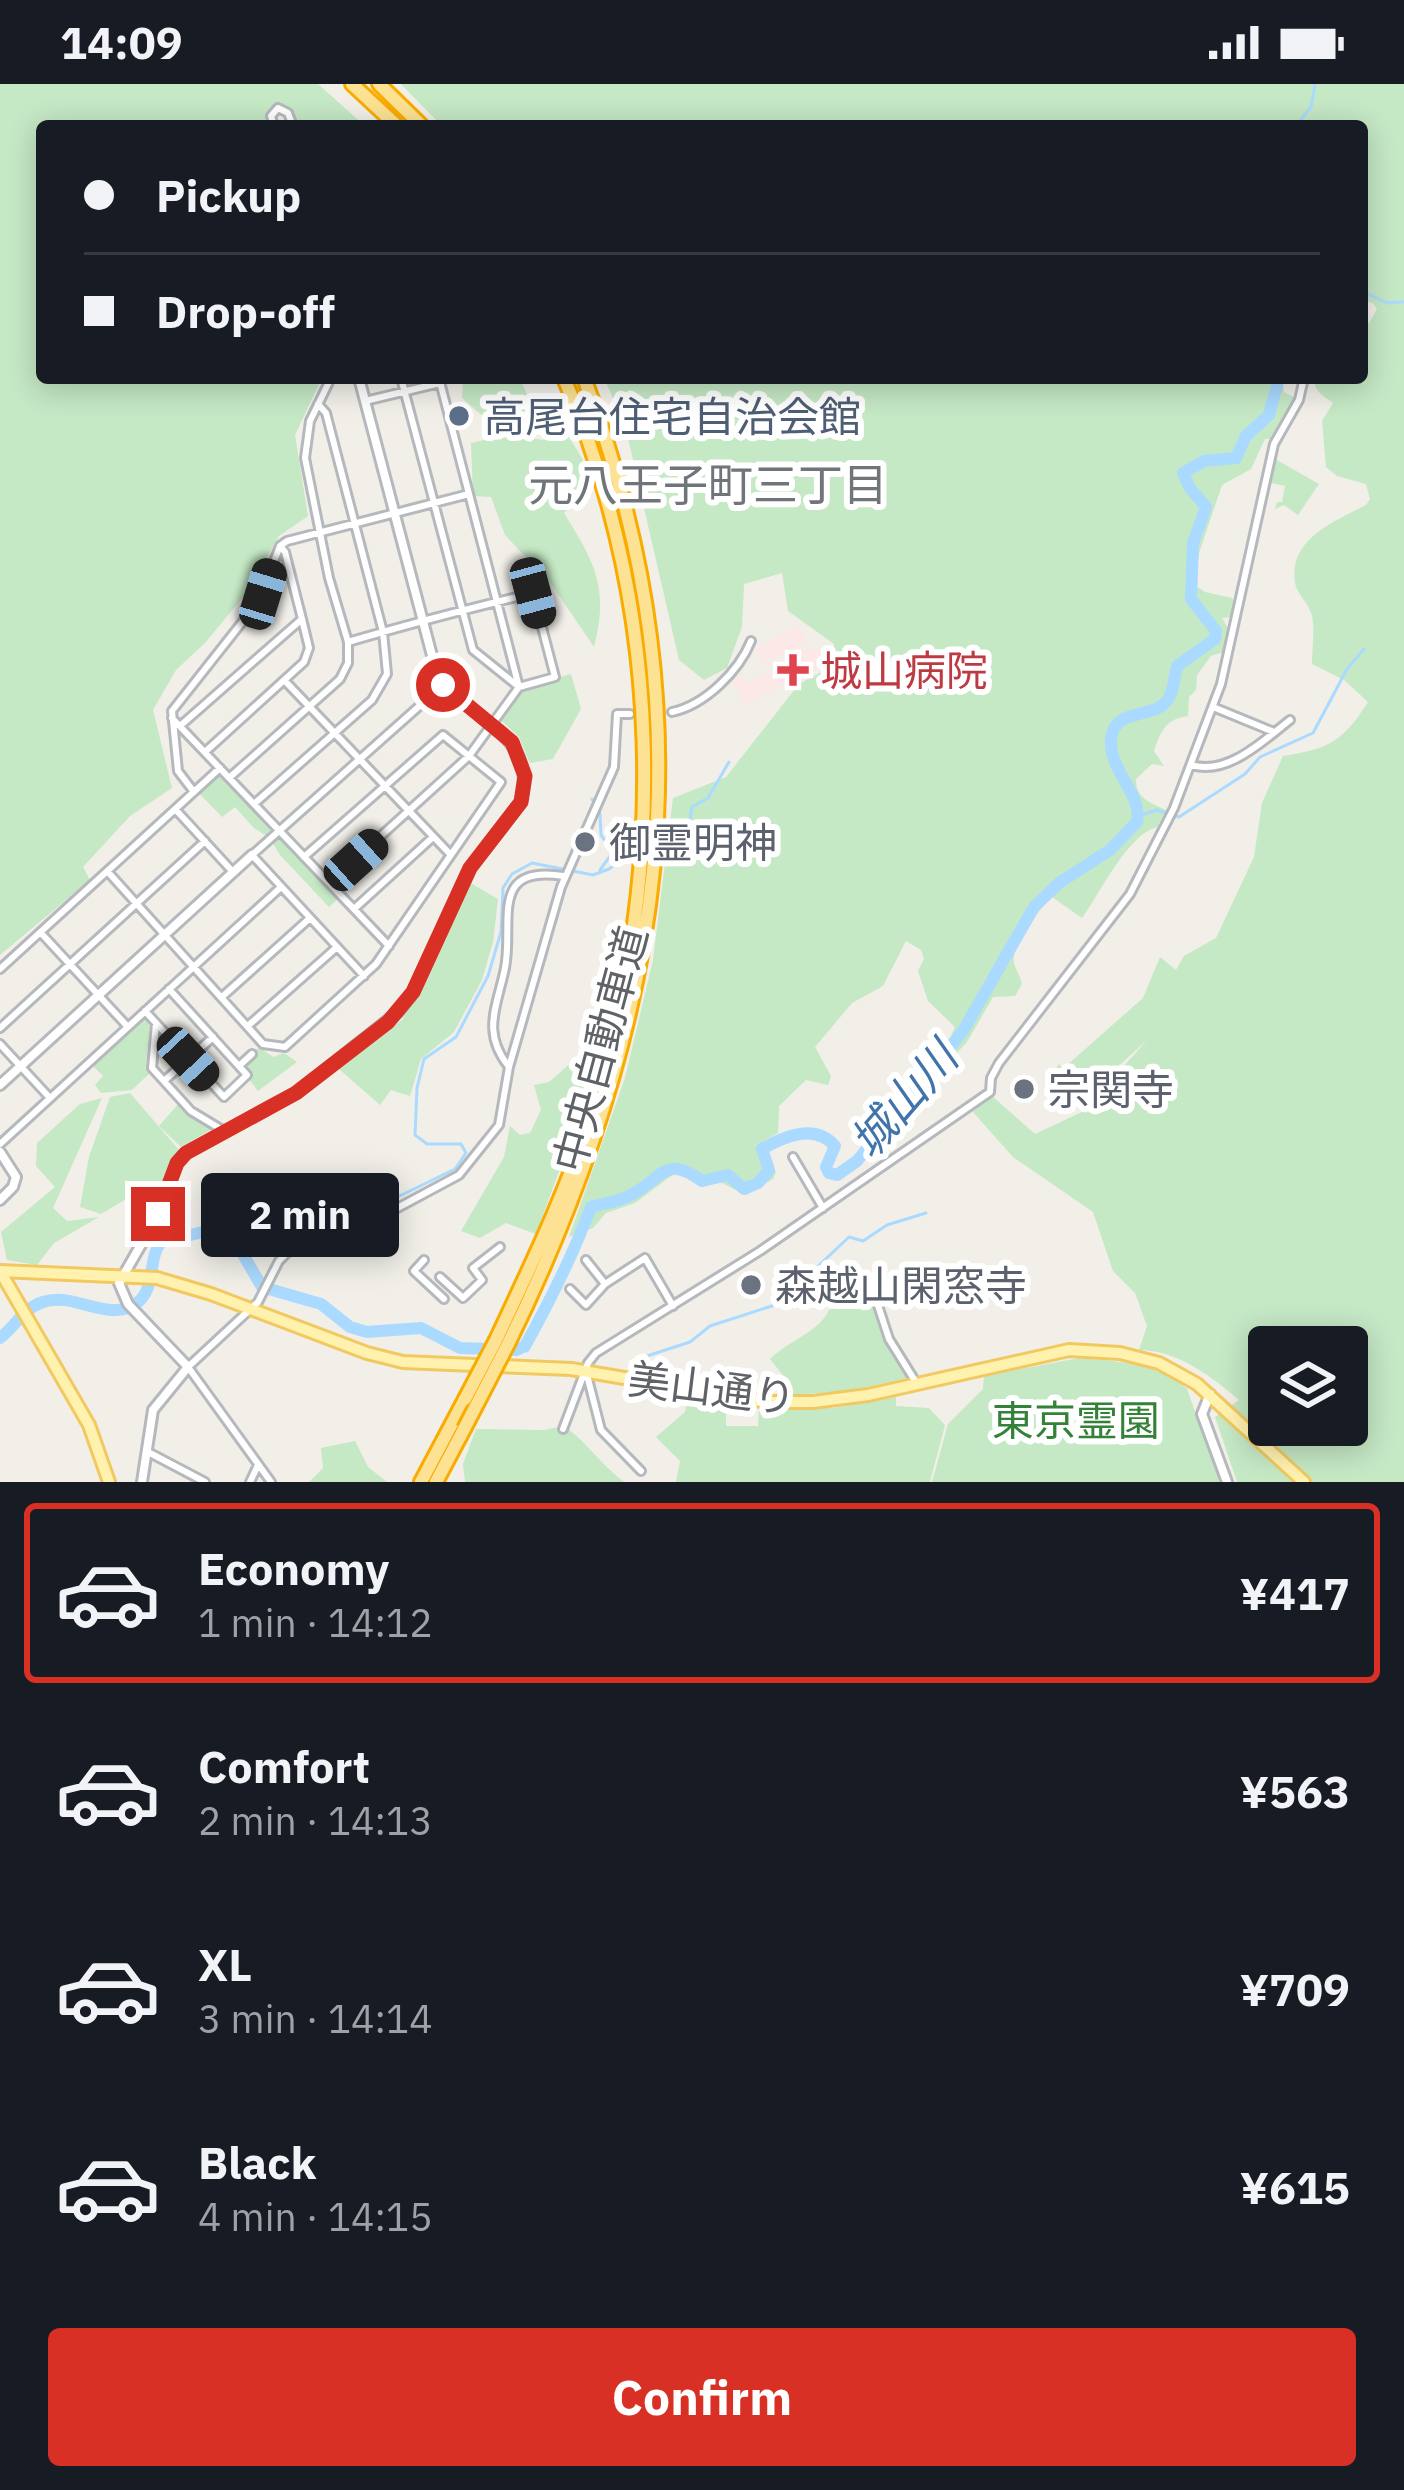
<!DOCTYPE html>
<meta charset="utf-8">
<style>
body{margin:0;font-family:"IBM Plex Sans","Noto Sans JP",sans-serif;background:#20242c;color:#f1f3f6;height:100vh;display:flex;flex-direction:column;font-size:45px;white-space:nowrap}
*{box-sizing:border-box;margin:0}
p{font-size:39px;color:#9ea1a6}
.icon{flex:none;width:66px;height:66px;fill:none;stroke:currentColor;stroke-width:2;stroke-linecap:round;stroke-linejoin:round}
.map{position:relative;height:1398px;overflow:hidden}
.panel{display:flex;flex-direction:column;background:#171b24;flex:1}
.panel>*{flex:none}
.hud{position:absolute;left:36px;top:36px;width:1332px;height:264px;border-radius:12px;box-shadow:0 6px 30px #0003;display:grid;align-content:center;height:264px;padding:0 48px;background:#171b24}
.tools{position:absolute;left:1248px;top:1242px;display:grid;gap:24px}
.tools a{display:grid;place-items:center;width:120px;height:120px;border-radius:12px;background:#171b24;box-shadow:0 6px 30px #0003;font-size:60px}
.end{position:absolute;width:54px;height:54px;margin:-27px;border:15px solid #d93025;background:#fff;box-shadow:0 0 0 6px #fff}
.from{border-radius:50%}
.bubble{position:absolute;height:84px;border-radius:12px;background:#171b24;box-shadow:0 6px 30px #0003;font-size:39px;font-weight:800;line-height:84px;text-align:center}
.car{position:absolute;width:36px;height:72px;margin:-36px -18px;border-radius:15px;box-shadow:0 0 9px 3px #0007;background:linear-gradient(#222 24%,#8ab4d8 0 40%,#222 0 76%,#8ab4d8 0 86%,#222 0)}
.hud b{display:flex;align-items:center;gap:42px;height:114px;font-size:45px}
.hud b+b{border-top:3px solid #363941}
.hud i{width:30px;height:30px;background:#f1f3f6}
ul{padding:21px 0 0;list-style:none}
li{display:flex;align-items:center;gap:36px;height:180px;margin:0 24px 18px;padding:0 24px;border:6px solid transparent;border-radius:12px}
li div{flex:1}
li b{display:block;font-size:45px}
li em{font-style:normal;font-weight:800}
li.selected{border-color:#d93025}
li>.icon{width:108px;height:108px;stroke-width:1.5}
.button{display:flex;gap:24px;margin-top:auto;padding:24px 48px}
.button a{flex:1;height:138px;border-radius:12px;background:#d93025;color:#fff;font-size:48px;font-weight:800;line-height:138px;text-align:center}
.status{display:flex;justify-content:space-between;align-items:center;height:84px;padding:0 60px;background:#171b24;direction:ltr}
.status svg{height:33px;fill:currentColor}
.map>svg:first-child{display:block}
.medical{fill:#fce8e6}
.green{fill:#c5e8c5;fill-rule:evenodd}
.lines{fill:none;stroke-linecap:round;stroke-linejoin:round}
.stream{stroke:#aadaff;stroke-width:3}
.river{stroke:#aadaff;stroke-width:12}
.minor-casing{stroke:#b5b8bc;stroke-width:12}
.tertiary-casing{stroke:#b5b8bc;stroke-width:14}
.primary-casing{stroke:#f2c960;stroke-width:16}
.motorway-casing{stroke:#f9ab00;stroke-width:18}
.minor{stroke:#fff;stroke-width:6}
.tertiary{stroke:#fff;stroke-width:8}
.primary{stroke:#fff2af;stroke-width:10}
.motorway{stroke:#fde293;stroke-width:12}
.motorway-bridge-casing{stroke:#f9ab00;stroke-width:18;stroke-linecap:butt}
.motorway-bridge{stroke:#fde293;stroke-width:12}
.route{stroke:#d93025;stroke-width:15}
.service-dot{fill:#5c6f8a;stroke:#fff;stroke-width:4.5}
.health-dot{fill:#e0444e;stroke:#fff;stroke-width:4.5}
.worship-dot{fill:#6b7280;stroke:#fff;stroke-width:4.5}
.labels{text-anchor:middle;dominant-baseline:central;stroke-width:12;stroke-linejoin:round;paint-order:stroke}
.service-label{font-size:42px;fill:#4e5e75;stroke:#fff;text-anchor:start}
.health-label{font-size:42px;fill:#be3a42;stroke:#fff;text-anchor:start}
.worship-label{font-size:42px;fill:#5b616d;stroke:#fff;text-anchor:start}
.street-label{font-size:42px;fill:#5f6368;stroke:#fff}
.park-label{font-size:42px;fill:#348238;stroke:#fff}
.neighbourhood-label{font-size:45px;fill:#70757a;stroke:#fff}
.water-label{font-size:45px;font-style:italic;fill:#4174aa;stroke:#fff}
</style>
<div class="status"><b>14:09</b><svg viewBox="0 0 49 12"><path d="M0 12V9h3v3zM5 12V6h3v6zM10 12V3h3v9zM15 12V0h3v12zM26 1h20v11H26zM47 4h2v5h-2z"/></svg></div>
<div class="map">
<svg width="1404" height="1398" viewBox="0 0 1404 1398">
<rect width="100%" height="100%" fill="#f1efe8"/>
<!-- medical -->
<path class="medical" d="M 799,542 L 807,558 L 801,562 L 803,567 L 813,563 L 819,566 L 826,580 L 745,621 L 732,596 L 741,591 L 747,599 L 800,570 L 796,564 L 763,581 L 755,565 Z"/>
<!-- green -->
<path class="green" d="M 0,0 L 318,0 L 365,42 L 297,42 L 281,31 L 266,36 L 269,42 L 42,42 L 42,294 L 322,294 L 295,351 L 308,432 L 279,452 L 248,507 L 205,559 L 176,586 L 153,626 L 172,704 L 130,732 L 83,783 L 90,796 L 0,871 Z
M 401,0 L 1404,0 L 1404,1398 L 1237,1398 L 1215,1333 L 1239,1316 C 1211,1292 1177,1266 1139,1266 L 1147,1242 L 1135,1209 L 1113,1187 L 1093,1128 L 1013,1073 L 973,1028 L 992,1012 L 1035,1050 L 1084,1027 L 1147,956 L 1091,1007 L 1079,988 L 1050,1005 L 1058,980 L 1063,984 L 1074,975 L 1143,914 L 1160,873 L 1176,886 L 1184,872 L 1216,854 L 1254,773 L 1262,719 L 1283,672 C 1328,665 1343,658 1368,618 L 1344,596 L 1312,580 C 1312,565 1315,546 1312,532 C 1310,520 1297,511 1295,499 C 1288,455 1335,437 1366,421 L 1370,415 L 1366,400 L 1337,392 L 1326,383 L 1322,337 L 1333,319 C 1323,311 1313,308 1315,294 L 1362,294 L 1362,236 L 1369,239 L 1377,225 L 1373,219 L 1362,216 L 1362,42 L 442,42 ZM 1269,1263 L 1347,1263 L 1347,1341 L 1269,1341 Z
M 463,294 L 520,294 L 528,313 L 528,353 L 542,356 L 564,345 L 582,374 L 592,406 L 564,429 C 595,479 609,504 594,563 L 552,501 L 505,451 L 491,413 L 473,412 L 471,359 L 484,356 L 486,335 L 462,314 Z
M 604,294 L 1282,294 L 1284,308 L 1296,314 L 1273,355 L 1265,355 L 1251,385 L 1222,401 L 1199,469 L 1195,501 L 1205,508 L 1232,514 L 1235,519 L 1231,533 L 1222,534 L 1229,546 L 1224,568 L 1211,572 L 1197,591 L 1196,606 L 1189,613 L 1188,632 C 1166,635 1161,646 1154,667 L 1164,682 L 1152,680 L 1136,695 C 1135,714 1152,720 1166,726 L 1157,743 C 1128,750 1100,809 1082,834 L 1052,813 C 1039,826 1017,853 1014,872 C 1012,882 1020,890 1022,900 L 1015,912 L 993,913 L 967,958 L 931,996 L 955,943 L 928,917 L 918,887 L 924,875 L 921,866 L 906,857 L 883,902 L 852,919 L 815,963 L 831,992 L 828,1001 L 806,996 L 779,1022 L 778,1049 L 764,1057 L 766,1073 L 776,1088 L 773,1095 L 746,1111 L 720,1098 L 675,1089 L 635,1119 L 606,1129 L 593,1144 L 569,1153 L 625,994 L 653,876 L 673,714 L 726,693 L 799,600 L 831,583 L 834,560 L 788,527 L 782,489 L 744,500 L 742,543 L 727,584 L 704,596 L 679,576 L 625,341 Z
M 1275,375 L 1319,400 L 1298,431 L 1284,421 L 1275,425 L 1277,418 L 1282,418 L 1285,402 L 1271,399 Z
M 571,590 L 581,625 L 553,675 L 530,679 L 519,653 L 502,637 L 525,603 Z
M 220,684 L 341,812 L 329,823 L 280,771 L 270,754 L 254,744 L 235,723 L 222,733 L 196,706 Z
M 467,797 L 498,815 L 493,858 L 482,896 L 454,948 L 421,975 L 410,1012 L 391,1006 L 380,1021 L 339,985 L 403,935 L 427,889 Z
M 142,933 L 150,938 L 146,982 L 151,988 L 132,1006 L 101,1009 L 95,1001 L 103,992 L 91,980 Z
M 259,963 L 273,973 L 284,969 L 297,978 L 258,1007 L 239,982 Z
M 573,977 L 594,992 L 536,1150 L 506,1139 L 480,1154 L 461,1147 L 504,1073 L 510,1042 L 520,1051 L 530,1049 L 541,1026 L 534,1001 L 549,998 Z
M 130,1009 L 179,1066 L 159,1105 L 138,1108 L 101,1130 L 80,1123 L 89,1073 L 110,1013 Z
M 102,1014 L 53,1124 L 67,1137 L 99,1133 L 54,1159 L 37,1181 L 7,1176 L 1,1148 L 55,1103 L 36,1082 L 37,1059 L 80,1020 Z
M 180,1018 L 214,1044 L 181,1063 L 159,1042 Z
M 875,1208 L 889,1255 L 912,1293 L 849,1307 L 792,1311 L 789,1299 L 770,1275 C 788,1257 819,1248 829,1226 Z
M 1079,1274 C 1116,1277 1159,1279 1187,1305 L 1220,1398 L 932,1398 L 948,1340 L 983,1305 L 984,1292 Z
M 688,1313 L 726,1322 L 726,1342 L 758,1342 L 759,1325 L 834,1324 L 896,1313 L 896,1322 L 929,1324 L 945,1341 L 930,1398 L 676,1398 L 680,1377 L 656,1353 L 685,1328 Z
M 564,1342 C 587,1358 601,1381 624,1398 L 465,1398 L 463,1380 L 476,1345 L 544,1346 Z
M 355,1357 L 368,1383 L 387,1398 L 309,1398 L 323,1384 L 321,1364 Z"/>
<g class="lines">
<!-- stream -->
<path class="stream" d="M 1296,42 L 1311,23 L 1315,0
M 1362,207 L 1387,219 L 1404,218
M 592,715 L 600,730 L 601,751 L 613,768 L 600,786
M 1138,732 L 1157,726 L 1179,733 L 1245,690 L 1260,673 L 1313,649 L 1347,585 L 1364,565
M 656,769 C 678,765 690,744 692,723 L 708,714 L 729,678
M 231,1150 L 297,1152 L 310,1142 L 320,1121 L 334,1123 L 364,1145 L 383,1120 L 455,1085 L 466,1069 L 461,1060 L 427,1060 L 415,1051 L 417,1004 L 424,975 L 456,953 L 488,892 L 501,848 L 503,804 L 512,790 L 532,779 L 593,791 L 609,785 L 634,767
M 522,1264 L 527,1267
M 631,1283 L 647,1272 L 690,1258 L 710,1242 L 778,1220 L 849,1153 L 863,1157 L 887,1141 L 926,1129"/>
<!-- river -->
<path class="river" d="M 0,1254 C 16,1242 22,1225 43,1218 C 74,1207 109,1240 137,1219 C 157,1203 147,1176 161,1158 L 207,1147 L 231,1150 L 262,1203 L 321,1220 L 350,1243 L 367,1248 L 421,1244 L 460,1264 L 516,1266 L 525,1262 C 550,1217 573,1171 591,1123 C 604,1119 619,1118 631,1111 C 664,1094 663,1070 702,1097 L 728,1091 L 744,1105 L 758,1099 L 769,1086 L 762,1065 C 785,1052 815,1039 835,1062 L 826,1083 L 829,1089 L 837,1091 L 857,1077 L 963,947 L 1034,823 L 1059,799 L 1110,766 L 1137,738 C 1143,708 1104,683 1112,650 C 1118,625 1152,634 1166,618 C 1174,610 1174,593 1177,582 L 1215,555 L 1216,547 L 1191,515 L 1193,459 L 1206,423 L 1190,404 L 1183,389 L 1204,377 L 1236,374 L 1246,352 L 1269,331 L 1279,294"/>
<!-- minor casing -->
<g class="minor-casing">
<path id="minor" d="M 274,42 L 271,32 L 278,24 L 288,29 L 293,42
M 365,317 L 440,299
M 348,558 C 409,540 471,524 533,509 L 555,593 L 519,603 L 473,566 L 401,294
M 285,597 L 450,770
M 1213,623 L 1274,648
M 672,628 C 705,621 739,587 751,557
M 172,634 L 389,862
M 180,642 L 302,535 L 285,468 L 280,462
M 205,668 L 304,578 L 309,564 L 302,535
M 1192,681 C 1227,692 1263,657 1290,636
M 229,694 L 340,595 L 348,579 L 348,558 L 329,494 L 305,374 L 310,337 L 331,294
M 194,708 L 178,687 L 172,627 L 258,518 L 280,462 L 287,457 L 469,410
M 254,720 L 372,616 L 387,590 L 383,548 L 326,329 L 318,320
M 176,726 L 233,788
M 108,788 L 263,960 L 285,963 L 376,880 L 501,698 L 443,651 L 304,773
M 329,799 L 469,672 L 519,603 L 439,294
M 354,825 L 433,753
M 41,849 L 128,943
M 0,885 L 220,684
M 364,892 L 252,771 L 443,601
M 223,912 L 310,834
M 145,927 L 224,1013 L 247,991 L 169,905
M 156,939 L 152,984 L 191,1027 L 224,1047
M 250,940 L 337,863
M 0,944 L 205,757
M 0,960 L 50,1014
M 239,982 L 252,970
M 509,983 C 481,948 497,923 505,884 C 514,839 488,780 563,792
M 164,997 L 213,953
M 0,1060 L 281,803
M 793,1073 L 823,1124
M 424,1176 L 414,1187 L 444,1215
M 586,1176 L 605,1200
M 440,1193 L 463,1214 L 482,1196 L 473,1184 L 500,1163
M 570,1205 L 586,1221 L 605,1200 L 645,1174 L 673,1222
M 873,1206 L 889,1255 L 917,1300
M 587,1291 L 601,1346 L 641,1387
M 563,1345 L 588,1279 L 596,1269 L 760,1167 L 990,1008 L 991,994 L 999,979 L 1130,810 L 1174,724 L 1221,600 L 1274,360 L 1299,316 L 1304,294
M 148,1368 L 205,1398
M 250,1398 L 258,1381
M 271,1398 L 188,1283 L 258,1218 L 279,1177 L 288,1168 L 375,1144 L 390,1128 L 459,1091 L 499,1041 L 509,983 L 561,803 L 614,683 L 617,630 L 630,630"/>
</g>
<!-- tertiary casing -->
<g class="tertiary-casing">
<path id="tertiary" d="M 0,1001 L 252,771
M 0,1068 L 16,1093 L 13,1103 L 0,1116
M 1210,1310 L 1202,1330 L 1227,1398
M 142,1398 L 153,1326 L 188,1283 L 128,1220 L 119,1199 L 154,1138 L 177,1079 L 186,1069 L 296,1009 L 398,928 L 413,908 L 470,784 L 521,718 C 540,644 460,638 435,583 L 359,294"/>
</g>
<!-- primary casing -->
<g class="primary-casing">
<path id="primary" d="M 0,1187 L 157,1194 L 211,1210 L 367,1269 L 403,1278 L 571,1285 L 766,1318 L 813,1318 L 868,1311 L 1069,1266 L 1120,1269 L 1159,1279 L 1197,1300 L 1304,1398
M 0,1187 L 89,1341 L 109,1398"/>
</g>
<!-- motorway casing -->
<g class="motorway-casing">
<path id="motorway" d="M 352,0 L 397,42
M 379,0 L 422,42
M 496,1256 C 531,1181 567,1107 592,1028 C 667,787 664,528 564,294
M 508,1260 C 664,941 714,633 584,294
M 421,1398 L 465,1315
M 436,1398 L 464,1345"/>
</g>
<!-- minor -->
<use href="#minor" class="minor"/>
<!-- tertiary -->
<use href="#tertiary" class="tertiary"/>
<!-- primary -->
<use href="#primary" class="primary"/>
<!-- motorway -->
<use href="#motorway" class="motorway"/>
<!-- motorway-bridge casing -->
<g class="motorway-bridge-casing">
<path id="motorway-bridge" d="M 465,1315 L 496,1256
M 464,1345 L 508,1260"/>
</g>
<!-- motorway-bridge -->
<use href="#motorway-bridge" class="motorway-bridge"/>
</g>
<g class="lines">
<!-- route -->
<path class="route" d="M 158,1130 L 177,1079 L 186,1069 L 296,1009 L 388,938 L 413,908 L 470,784 L 521,718 L 525,692 L 512,658 L 443,601"/>
</g>
<!-- markers -->
<circle class="service-dot" cx="459" cy="332" r="12"/>
<path class="health-dot" d="M787 568h12v12h12v12h-12v12h-12v-12h-12v-12h12z"/>
<g class="worship-dot">
<circle cx="585" cy="758" r="12"/>
<circle cx="1024" cy="1005" r="12"/>
<circle cx="751" cy="1201" r="12"/>
</g>
<g class="labels">
<!-- service labels -->
<g class="service-label">
<text x="483" y="332">高尾台住宅自治会館</text>
</g>
<!-- health labels -->
<g class="health-label">
<text x="820" y="586">城山病院</text>
</g>
<!-- worship labels -->
<g class="worship-label">
<text x="609" y="758">御霊明神</text>
<text x="1048" y="1005">宗関寺</text>
<text x="775" y="1201">森越山閑窓寺</text>
</g>
<!-- street labels -->
<g class="street-label">
<text transform="translate(600 965) rotate(-75)">中央自動車道</text>
<text transform="translate(712 1304) rotate(7)">美山通り</text>
</g>
<!-- park labels -->
<g class="park-label">
<text x="1076" y="1336">東京霊園</text>
</g>
<!-- neighbourhood labels -->
<g class="neighbourhood-label">
<text x="708" y="400">元八王子町三丁目</text>
</g>
<!-- water labels -->
<g class="water-label">
<text transform="translate(903 1015) rotate(-49)">城山川</text>
</g>
</g>
</svg>
<div class="tools">
<a><svg class="icon" aria-label="layers" viewBox="0 0 24 24"><path d="M12 4l9 5-9 5-9-5zM3 14l9 5 9-5"/></svg></a>
</div>
<i class="end from" style="left:443px;top:601px"></i>
<i class="end" style="left:158px;top:1130px"></i>
<div class="bubble" style="left:201px;top:1089px;width:198px">2 min</div>
<i class="car" style="left:533px;top:509px;rotate:165deg"></i>
<i class="car" style="left:263px;top:510px;rotate:17deg"></i>
<i class="car" style="left:356px;top:776px;rotate:48deg"></i>
<i class="car" style="left:188px;top:975px;rotate:137deg"></i>
<div class="hud">
<b><i class="from"></i>Pickup</b>
<b><i></i>Drop-off</b>
</div>
</div>
<section class="panel">
<ul>
<li class="selected"><svg class="icon" aria-label="car" viewBox="0 0 24 24"><path d="M5 17H2v-5l4-1 3-4h7l3 4 3 1v5h-3M9 17h6M6 11h13"/><circle cx="7" cy="17" r="2"/><circle cx="17" cy="17" r="2"/></svg><div><b>Economy</b><p>1 min · 14:12</p></div><em>¥417</em></li>
<li><svg class="icon" aria-label="car" viewBox="0 0 24 24"><path d="M5 17H2v-5l4-1 3-4h7l3 4 3 1v5h-3M9 17h6M6 11h13"/><circle cx="7" cy="17" r="2"/><circle cx="17" cy="17" r="2"/></svg><div><b>Comfort</b><p>2 min · 14:13</p></div><em>¥563</em></li>
<li><svg class="icon" aria-label="car" viewBox="0 0 24 24"><path d="M5 17H2v-5l4-1 3-4h7l3 4 3 1v5h-3M9 17h6M6 11h13"/><circle cx="7" cy="17" r="2"/><circle cx="17" cy="17" r="2"/></svg><div><b>XL</b><p>3 min · 14:14</p></div><em>¥709</em></li>
<li><svg class="icon" aria-label="car" viewBox="0 0 24 24"><path d="M5 17H2v-5l4-1 3-4h7l3 4 3 1v5h-3M9 17h6M6 11h13"/><circle cx="7" cy="17" r="2"/><circle cx="17" cy="17" r="2"/></svg><div><b>Black</b><p>4 min · 14:15</p></div><em>¥615</em></li>
</ul>
<div class="button"><a>Confirm</a></div>
</section>
